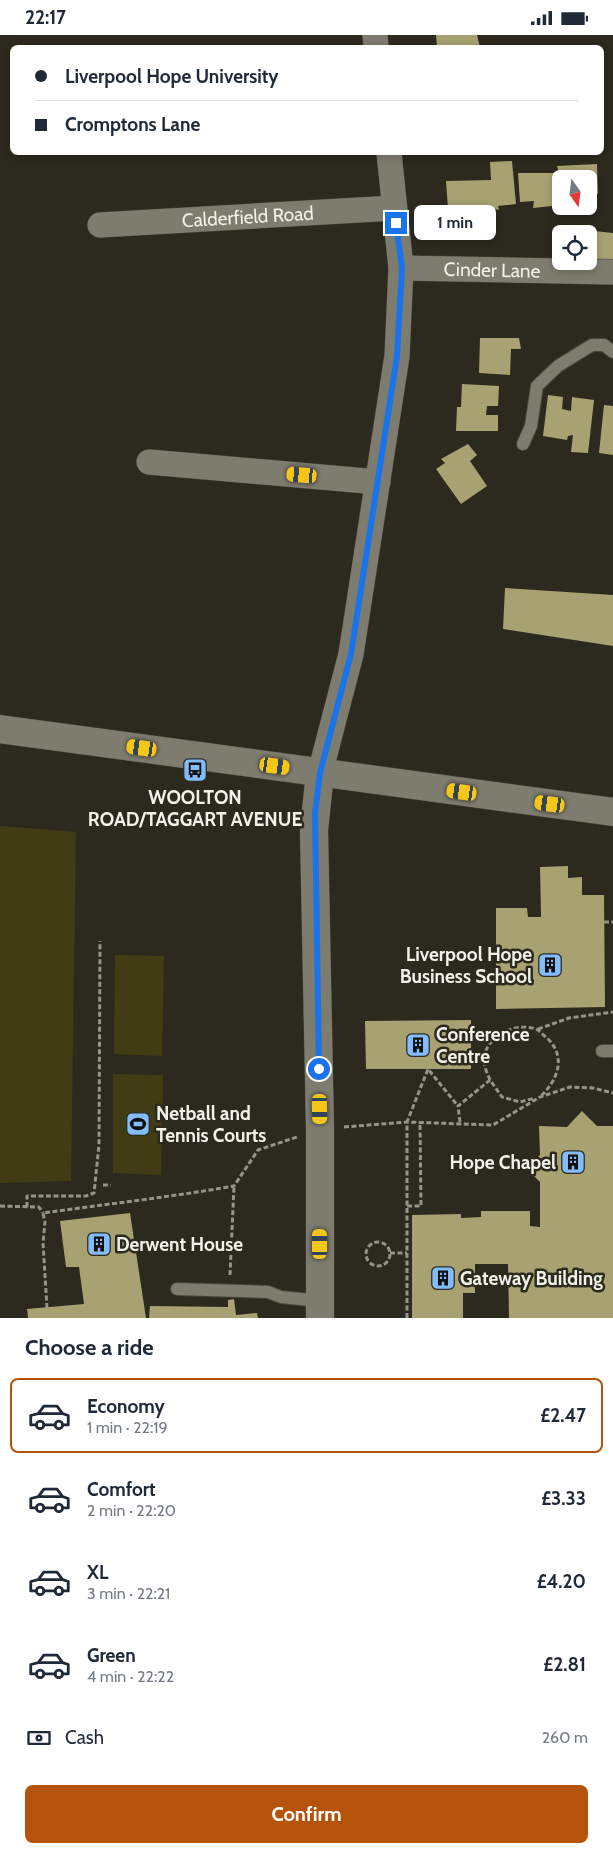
<!DOCTYPE html>
<meta charset="utf-8">
<style>
body{margin:0;font-family:Cabin,sans-serif;background:#f2f2f3;color:#1f2937;height:100vh;display:flex;flex-direction:column;font-size:19px;white-space:nowrap}
*{box-sizing:border-box;margin:0}
p{font-size:16px;color:#747a83}
.icon{flex:none;width:28px;height:28px;fill:none;stroke:currentColor;stroke-width:2;stroke-linecap:round;stroke-linejoin:round}
.map{position:relative;height:1283px;overflow:hidden}
.details{display:flex;flex-direction:column;background:#fff;flex:1}
.details>*{flex:none}
.banner{position:absolute;left:10px;top:10px;width:594px;height:110px;border-radius:8px;box-shadow:0 2px 8px #0003;display:grid;align-content:center;height:110px;padding:0 25px;background:#fff}
.needle{width:32px;rotate:166deg}
.controls{position:absolute;left:552px;top:135px;display:grid;gap:10px}
.controls a{display:grid;place-items:center;width:45px;height:45px;border-radius:8px;background:#fff;box-shadow:0 2px 8px #0003;font-size:25px}
.end{position:absolute;width:22px;height:22px;margin:-11px;border:6px solid #1a73e8;background:#fff;box-shadow:0 0 0 2px #fff}
.from{border-radius:50%}
.bubble{position:absolute;height:35px;border-radius:8px;background:#fff;box-shadow:0 2px 8px #0003;font-size:16px;font-weight:700;line-height:35px;text-align:center}
.car{position:absolute;width:15px;height:30px;margin:-15px -8px;border-radius:6px;box-shadow:0 0 4px 1px #0007;background:linear-gradient(#f5c518 24%,#345 0 40%,#f5c518 0 76%,#345 0 86%,#f5c518 0)}
.banner b{display:flex;align-items:center;gap:18px;height:48px;font-size:19px}
.banner b+b{border-top:1px solid #e0e1e3}
.banner i{width:12px;height:12px;background:#1f2937}
ul{padding:0;list-style:none}
li{display:flex;align-items:center;gap:15px;height:75px;margin:0 10px 8px;padding:0 15px;border:2px solid transparent;border-radius:8px}
li div{flex:1}
li b{display:block;font-size:19px}
li em{font-style:normal;font-weight:700}
li.current{border-color:#b45309}
li>.icon{width:45px;height:45px;stroke-width:1.5}
h2{padding:0 25px;font-size:22px;line-height:60px}
.pay{display:flex;align-items:center;gap:12px;height:55px;padding:0 25px;font-size:19px}
.pay p{margin-inline-start:auto}
.action{display:flex;gap:10px;margin-top:auto;padding:10px 25px}
.action a{flex:1;height:58px;border-radius:8px;background:#b45309;color:#fff;font-size:20px;font-weight:700;line-height:58px;text-align:center}
.status{display:flex;justify-content:space-between;align-items:center;height:35px;padding:0 25px;background:#fff;direction:ltr}
.status svg{height:14px;fill:currentColor}
.map>svg:first-child{display:block}
.green{fill:#423c15}
.building{fill:#a8a171}
.lines{fill:none;stroke-linecap:round;stroke-linejoin:round}
.lane-casing{stroke:#4a483d;stroke-width:14}
.street-casing{stroke:#4a483d;stroke-width:26}
.secondary-casing{stroke:#4a483d;stroke-width:29}
.path{stroke:#96948a;stroke-width:3;stroke-dasharray:5 2.5;stroke-linecap:butt}
.lane{stroke:#7e7c6e;stroke-width:12}
.street{stroke:#7e7c6e;stroke-width:25}
.secondary{stroke:#7e7c6e;stroke-width:28}
.route{stroke:#1a73e8;stroke-width:6}
.labels{text-anchor:middle;dominant-baseline:central;stroke-width:5;stroke-linejoin:round;paint-order:stroke}
.street-label{font-size:19px;fill:#f2f1e9;stroke:#2c2a1e}
.poi-label{font-size:19px;font-weight:bold;fill:#f2f1e9;stroke:#2c2a1e;text-anchor:start}
</style>
<div class="status"><b>22:17</b><svg viewBox="0 0 49 12"><path d="M0 12V9h3v3zM5 12V6h3v6zM10 12V3h3v9zM15 12V0h3v12zM26 1h20v11H26zM47 4h2v5h-2z"/></svg></div>
<div class="map">
<svg width="613" height="1283" viewBox="0 0 613 1283">
<rect width="100%" height="100%" fill="#2c2a1e"/>
<!-- green -->
<path class="green" d="M 0,791 L 76,797 L 71,1146 L 0,1148 Z
M 115,920 L 164,921 L 162,1021 L 114,1019 Z
M 113,1039 L 163,1040 L 161,1140 L 113,1138 Z"/>
<!-- building -->
<path class="building" d="M 436,0 L 477,0 L 480,12 L 437,12 Z
M 512,126 L 516,169 L 498,171 L 499,175 L 495,174 L 495,185 L 480,184 L 477,172 L 448,174 L 446,146 L 491,145 L 490,127 Z
M 597,129 L 598,159 L 589,158 L 589,144 L 561,144 L 561,170 L 533,173 L 534,166 L 520,167 L 518,138 L 559,138 L 557,131 Z
M 594,196 L 613,198 L 613,227 L 589,227 L 589,203 L 594,203 Z
M 480,303 L 519,303 L 521,314 L 511,314 L 510,340 L 479,338 Z
M 462,349 L 499,351 L 498,371 L 487,371 L 486,380 L 498,380 L 498,396 L 456,396 L 457,372 L 461,372 Z
M 548,360 L 563,362 L 562,374 L 571,376 L 572,362 L 594,365 L 588,418 L 571,417 L 573,400 L 568,401 L 567,405 L 543,401 Z
M 604,370 L 613,371 L 613,420 L 599,418 Z
M 468,409 L 477,420 L 470,426 L 487,451 L 461,469 L 436,434 L 445,428 L 441,424 Z
M 505,553 L 613,560 L 613,611 L 503,594 Z
M 568,831 L 568,843 L 582,842 L 582,860 L 604,860 L 605,972 L 496,974 L 496,873 L 527,873 L 528,882 L 541,882 L 540,832 Z
M 471,985 L 471,1034 L 366,1034 L 365,986 Z
M 582,1076 L 597,1091 L 613,1091 L 613,1283 L 509,1283 L 508,1229 L 475,1229 L 475,1258 L 463,1258 L 463,1283 L 412,1283 L 412,1180 L 461,1179 L 461,1183 L 481,1182 L 481,1176 L 530,1176 L 530,1191 L 540,1192 L 540,1147 L 526,1133 L 540,1120 L 539,1091 L 567,1092 Z
M 130,1178 L 146,1283 L 28,1283 L 27,1274 L 84,1269 L 79,1232 L 66,1232 L 60,1186 Z
M 234,1264 L 236,1280 L 257,1278 L 258,1283 L 149,1283 L 150,1271 L 228,1272 L 228,1265 Z"/>
<g class="lines">
<!-- lane casing -->
<g class="lane-casing">
<path id="lane" d="M 523,409 L 531,391 L 537,351 L 558,331 L 592,310 L 604,310 L 613,317
M 602,1016 L 613,1016
M 177,1254 L 268,1257 L 281,1262 L 320,1266"/>
</g>
<!-- street casing -->
<g class="street-casing">
<g id="street">
<path d="M 375,0 L 376,12"/>
<path id="s1" d="M 100,190 L 394,173"/>
<path id="s2" d="M 401,233 L 613,237"/>
<path d="M 149,427 L 378,447"/>
<path d="M 320,738 L 351,619 L 397,321 L 401,233 L 389,118"/>
</g>
</g>
<!-- secondary casing -->
<g class="secondary-casing">
<path id="secondary" d="M 0,694 L 613,777
M 320,1283 L 320,1094 L 314,795 L 320,738"/>
</g>
<!-- path -->
<path class="path" d="M 604,887 L 613,887
M 538,994 L 569,983 L 613,977
M 490,1045 C 488,1040 484,1032 484,1026 C 484,1001 515,987 536,994 C 540,996 544,1001 548,1004 C 567,1023 557,1046 540,1062
M 460,1087 L 458,1071 L 490,1045 L 502,1062 L 520,1067 L 535,1063
M 344,1092 L 407,1087 L 493,1090 L 540,1062 L 570,1052 L 593,1053 L 613,1058
M 103,1150 L 111,1150
M 0,1171 L 39,1172 L 43,1178
M 407,1171 L 421,1171 L 420,1087
M 27,1172 L 27,1161 L 86,1161 L 94,1158 L 99,1110 L 100,906
M366 1219a12 12 0 1 1 24 0a12 12 0 1 1-24 0Z
M 390,1218 L 407,1218
M 230,1240 L 234,1151
M 47,1273 L 43,1208 L 45,1187 L 43,1178 C 107,1169 171,1162 234,1151 L 258,1115 L 297,1102
M 407,1283 L 407,1087 L 428,1034 L 458,1071"/>
<!-- lane -->
<use href="#lane" class="lane"/>
<!-- street -->
<use href="#street" class="street"/>
<!-- secondary -->
<use href="#secondary" class="secondary"/>
</g>
<g class="lines">
<!-- route -->
<path class="route" d="M 319,1034 L 315,778 L 320,738 L 351,619 L 397,321 L 402,233 L 396,188"/>
</g>
<!-- icons -->
<defs>
<g id="bus-square" transform="scale(1.25)"><rect x="-9" y="-9" width="18" height="18" rx="4" fill="#82bcfa" stroke="#2c2a1e"/><path d="M-5-6H5V4H4V6H2V4H-2V6H-4V4H-5ZM-3.5-4V0h7V-4ZM-3.5 1.2v1.5H-2V1.2ZM2 1.2v1.5H3.5V1.2Z" fill="#111"/></g>
<g id="building-square" transform="scale(1.25)"><rect x="-9" y="-9" width="18" height="18" rx="4" fill="#82bcfa" stroke="#2c2a1e"/><path d="M-4-6H4V6H1V3H-1V6H-4ZM-2.5-4.3h1.7v1.8h-1.7ZM.8-4.3h1.7v1.8H.8ZM-2.5-1h1.7V.8h-1.7ZM.8-1h1.7V.8H.8Z" fill="#111"/></g>
<g id="stadium-square" transform="scale(1.25)"><rect x="-9" y="-9" width="18" height="18" rx="4" fill="#82bcfa" stroke="#2c2a1e"/><path d="M0-5a6.5 5 0 1 0 0 10a6.5 5 0 1 0 0-10ZM-3.5-1.8h7v3.6h-7Z" fill="#111"/></g>
</defs>
<g fill-rule="evenodd">
<use href="#bus-square" x="195" y="735"/>
<use href="#building-square" x="550" y="930"/>
<use href="#building-square" x="418" y="1010"/>
<use href="#stadium-square" x="138" y="1089"/>
<use href="#building-square" x="573" y="1127"/>
<use href="#building-square" x="99" y="1209"/>
<use href="#building-square" x="443" y="1243"/>
</g>
<g class="labels">
<!-- street labels -->
<g class="street-label">
<text stroke="none"><textPath href="#s1" startOffset="148">Calderfield Road</textPath></text>
<text stroke="none"><textPath href="#s2" startOffset="91">Cinder Lane</textPath></text>
</g>
<!-- poi labels -->
<g class="poi-label">
<text x="195" y="762" text-anchor="middle">WOOLTON<tspan x="195" dy="22">ROAD/TAGGART AVENUE</tspan></text>
<text x="532" y="919" text-anchor="end">Liverpool Hope<tspan x="532" dy="22">Business School</tspan></text>
<text x="436" y="999">Conference<tspan x="436" dy="22">Centre</tspan></text>
<text x="156" y="1078">Netball and<tspan x="156" dy="22">Tennis Courts</tspan></text>
<text x="556" y="1127" text-anchor="end">Hope Chapel</text>
<text x="116" y="1209">Derwent House</text>
<text x="460" y="1243">Gateway Building</text>
</g>
</g>
</svg>
<div class="controls">
<a><svg class="needle" viewBox="-14 -14 28 28"><path d="M0-13l5 13h-10z" fill="#e53935"/><path d="M0 13l5-13h-10z" fill="#747a83"/></svg></a>
<a><svg class="icon" aria-label="locate" viewBox="0 0 24 24"><circle cx="12" cy="12" r="6"/><path d="M12 2v4M12 18v4M2 12h4M18 12h4"/></svg></a>
</div>
<i class="end from" style="left:319px;top:1034px"></i>
<i class="end" style="left:396px;top:188px"></i>
<div class="bubble" style="left:414px;top:170px;width:82px">1 min</div>
<i class="car" style="left:302px;top:440px;rotate:275deg"></i>
<i class="car" style="left:142px;top:713px;rotate:278deg"></i>
<i class="car" style="left:275px;top:731px;rotate:98deg"></i>
<i class="car" style="left:462px;top:757px;rotate:278deg"></i>
<i class="car" style="left:550px;top:769px;rotate:278deg"></i>
<i class="car" style="left:320px;top:1074px;rotate:179deg"></i>
<i class="car" style="left:320px;top:1209px;rotate:0deg"></i>
<div class="banner">
<b><i class="from"></i>Liverpool Hope University</b>
<b><i></i>Cromptons Lane</b>
</div>
</div>
<section class="details">
<h2>Choose a ride</h2>
<ul>
<li class="current"><svg class="icon" aria-label="car" viewBox="0 0 24 24"><path d="M5 17H2v-5l4-1 3-4h7l3 4 3 1v5h-3M9 17h6M6 11h13"/><circle cx="7" cy="17" r="2"/><circle cx="17" cy="17" r="2"/></svg><div><b>Economy</b><p>1 min · 22:19</p></div><em>£2.47</em></li>
<li><svg class="icon" aria-label="car" viewBox="0 0 24 24"><path d="M5 17H2v-5l4-1 3-4h7l3 4 3 1v5h-3M9 17h6M6 11h13"/><circle cx="7" cy="17" r="2"/><circle cx="17" cy="17" r="2"/></svg><div><b>Comfort</b><p>2 min · 22:20</p></div><em>£3.33</em></li>
<li><svg class="icon" aria-label="car" viewBox="0 0 24 24"><path d="M5 17H2v-5l4-1 3-4h7l3 4 3 1v5h-3M9 17h6M6 11h13"/><circle cx="7" cy="17" r="2"/><circle cx="17" cy="17" r="2"/></svg><div><b>XL</b><p>3 min · 22:21</p></div><em>£4.20</em></li>
<li><svg class="icon" aria-label="car" viewBox="0 0 24 24"><path d="M5 17H2v-5l4-1 3-4h7l3 4 3 1v5h-3M9 17h6M6 11h13"/><circle cx="7" cy="17" r="2"/><circle cx="17" cy="17" r="2"/></svg><div><b>Green</b><p>4 min · 22:22</p></div><em>£2.81</em></li>
</ul>
<div class="pay"><svg class="icon" aria-label="cash" viewBox="0 0 24 24"><path d="M3 7h18v10H3z"/><circle cx="12" cy="12" r="2"/></svg>Cash<p>260 m</p></div>
<div class="action"><a>Confirm</a></div>
</section>
